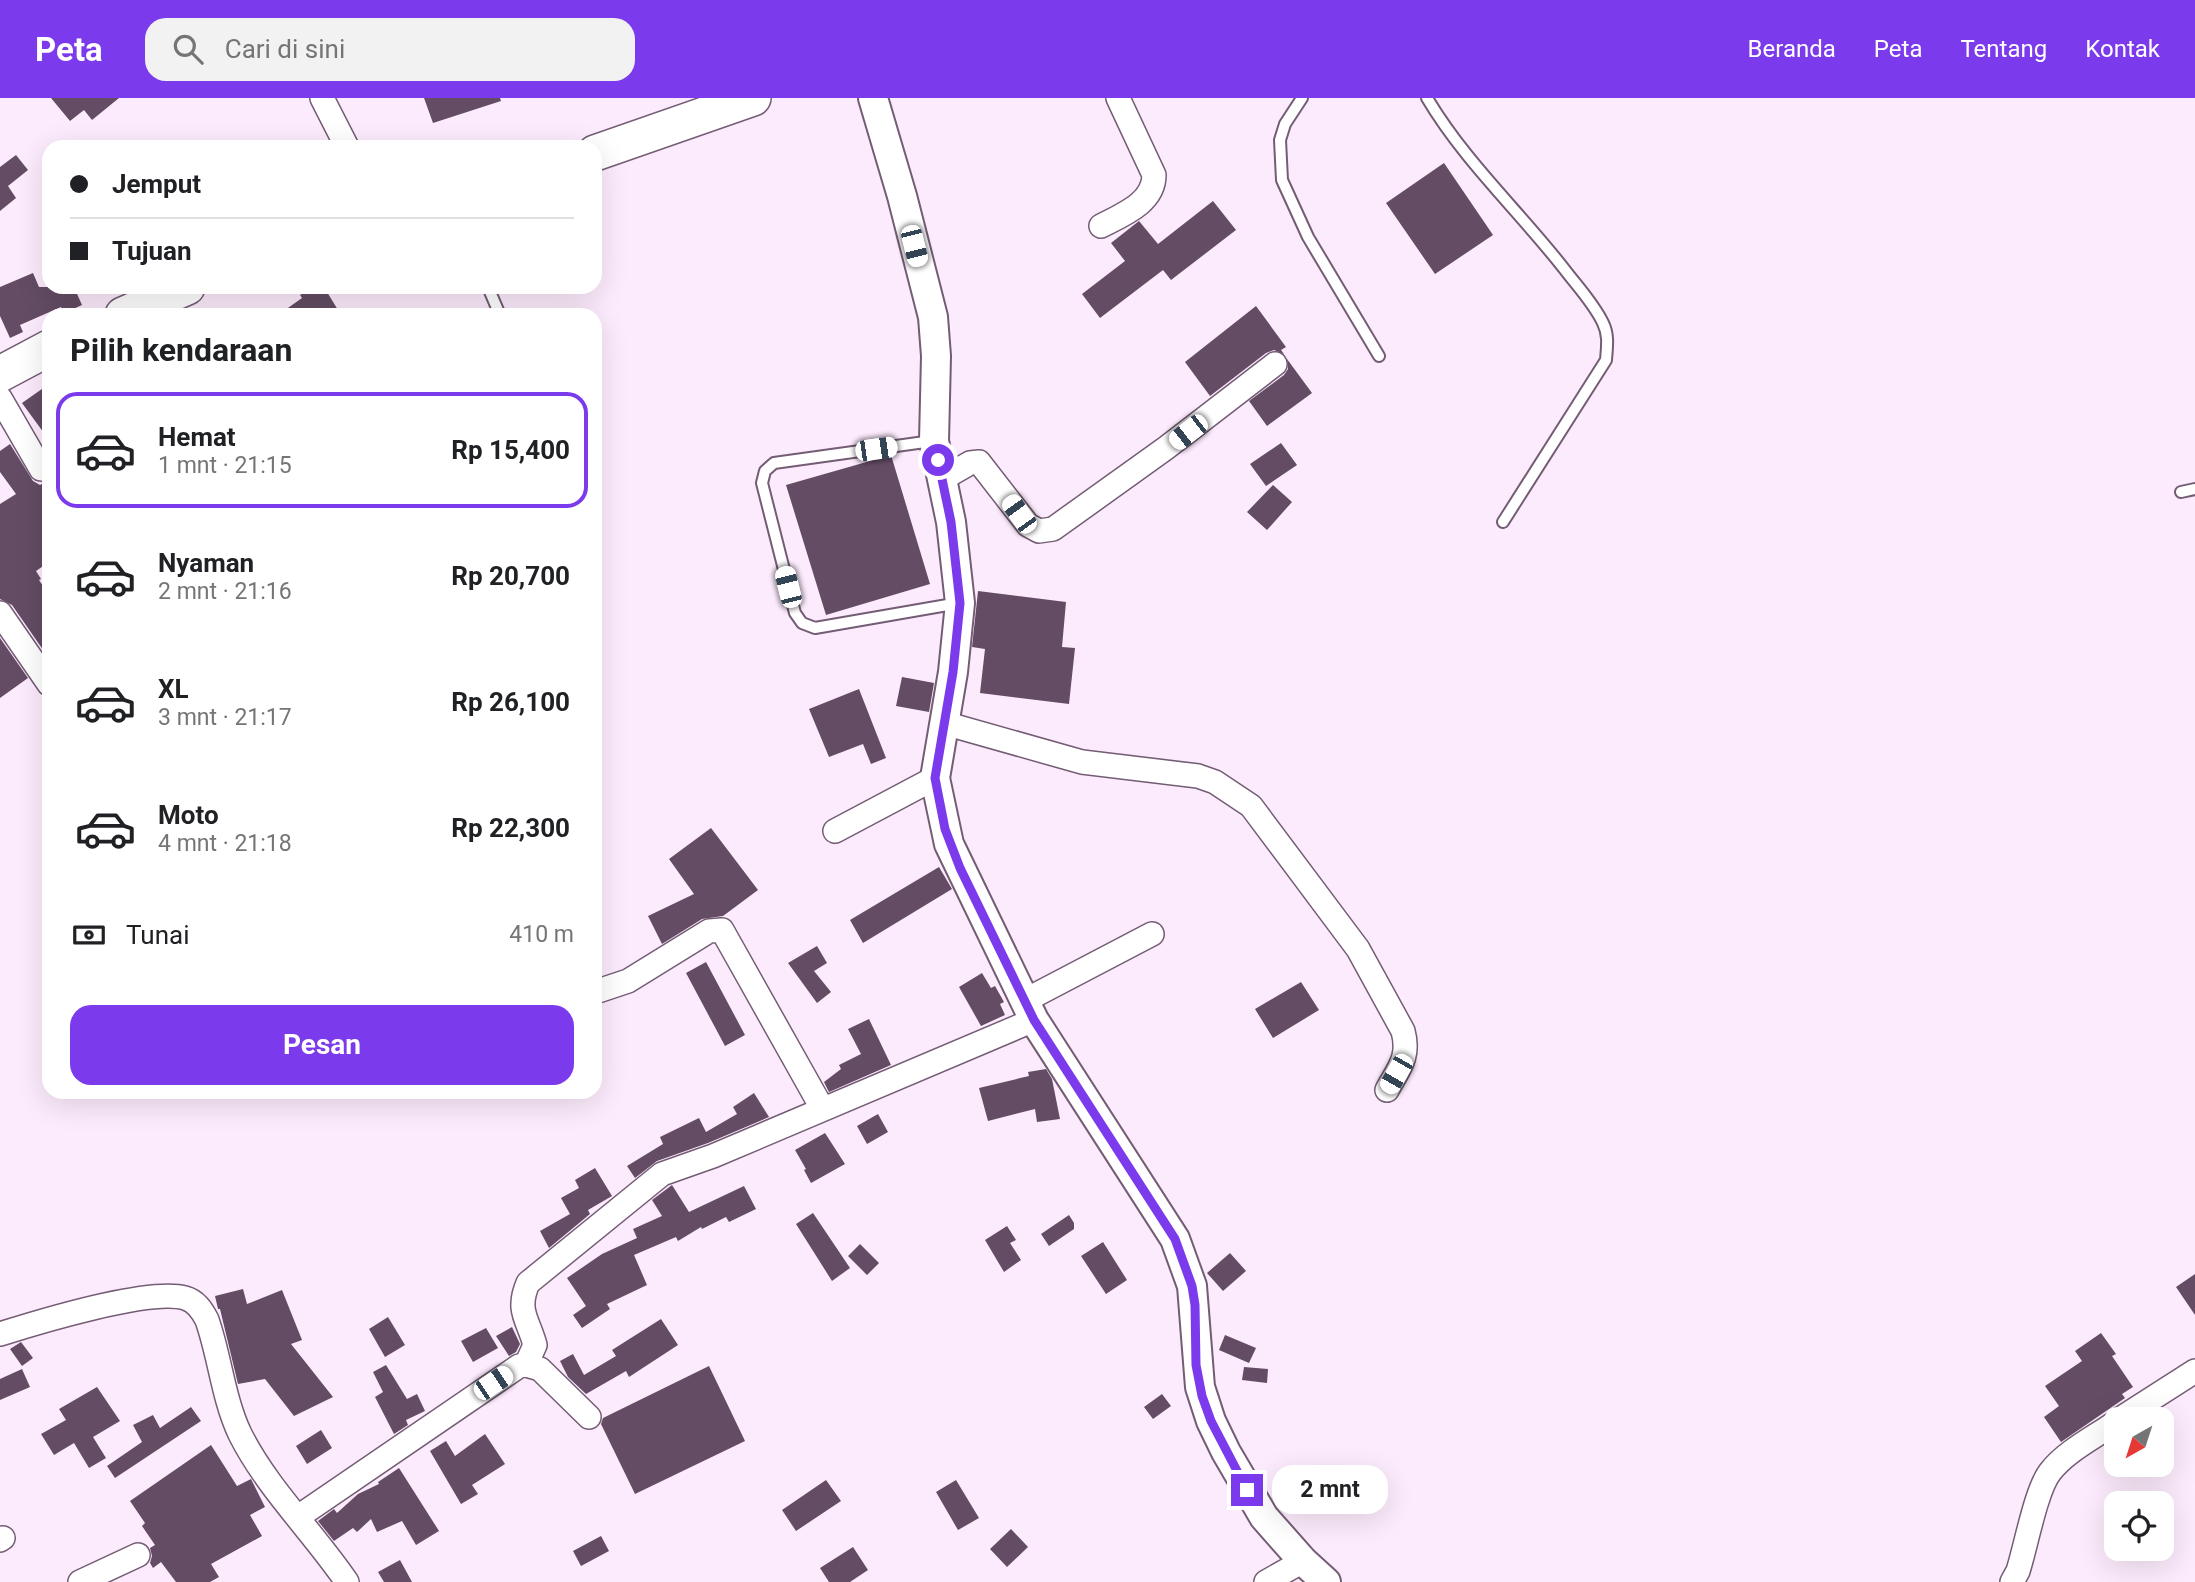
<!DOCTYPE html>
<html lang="id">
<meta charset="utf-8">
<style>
body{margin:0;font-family:Roboto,sans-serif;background:#f2f2f2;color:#202124;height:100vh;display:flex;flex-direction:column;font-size:26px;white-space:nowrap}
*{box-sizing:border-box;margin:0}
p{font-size:23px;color:#757577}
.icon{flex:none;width:38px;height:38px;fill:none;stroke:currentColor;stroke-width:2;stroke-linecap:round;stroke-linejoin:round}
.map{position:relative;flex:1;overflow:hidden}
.side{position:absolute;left:42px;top:210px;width:560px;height:791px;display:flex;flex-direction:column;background:#fff;border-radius:21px;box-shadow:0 7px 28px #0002}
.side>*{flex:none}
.guide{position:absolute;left:42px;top:42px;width:560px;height:154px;border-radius:21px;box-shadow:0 7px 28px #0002;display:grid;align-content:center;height:154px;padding:0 28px;background:#fff}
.needle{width:46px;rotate:219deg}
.controls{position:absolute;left:2104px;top:1309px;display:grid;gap:14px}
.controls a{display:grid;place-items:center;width:70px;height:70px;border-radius:14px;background:#fff;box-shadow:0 7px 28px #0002;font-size:35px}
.end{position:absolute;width:32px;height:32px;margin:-16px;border:9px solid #7c3aed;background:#fff;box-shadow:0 0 0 4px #fff}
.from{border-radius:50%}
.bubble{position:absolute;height:49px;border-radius:21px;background:#fff;box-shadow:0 7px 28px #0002;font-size:23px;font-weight:700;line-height:49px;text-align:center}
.car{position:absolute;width:21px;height:42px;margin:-21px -10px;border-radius:9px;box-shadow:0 0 5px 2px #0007;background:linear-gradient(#fff 24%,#345 0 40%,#fff 0 76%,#345 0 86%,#fff 0)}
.guide b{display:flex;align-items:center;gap:24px;height:66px;font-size:26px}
.guide b+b{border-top:2px solid #e0e0e0}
.guide i{width:18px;height:18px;background:#202124}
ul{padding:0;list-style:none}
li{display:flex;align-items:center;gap:21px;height:116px;margin:0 14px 10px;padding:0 14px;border:4px solid transparent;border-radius:21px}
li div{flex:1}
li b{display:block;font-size:26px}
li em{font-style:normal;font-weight:700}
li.on{border-color:#7c3aed}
li>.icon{width:63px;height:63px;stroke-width:1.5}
h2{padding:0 28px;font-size:32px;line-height:84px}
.pay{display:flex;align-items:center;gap:18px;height:77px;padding:0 28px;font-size:26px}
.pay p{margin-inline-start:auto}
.action{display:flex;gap:14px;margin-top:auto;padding:14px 28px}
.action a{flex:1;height:80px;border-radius:21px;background:#7c3aed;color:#fff;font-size:28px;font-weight:700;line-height:80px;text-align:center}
header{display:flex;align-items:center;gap:42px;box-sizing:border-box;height:98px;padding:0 35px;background:#7c3aed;color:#fff}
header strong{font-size:33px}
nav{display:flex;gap:38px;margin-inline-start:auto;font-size:24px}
.search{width:490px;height:63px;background:#f2f2f2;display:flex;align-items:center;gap:18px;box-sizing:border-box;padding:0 24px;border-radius:21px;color:#757577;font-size:26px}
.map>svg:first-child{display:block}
.building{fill:#634c64}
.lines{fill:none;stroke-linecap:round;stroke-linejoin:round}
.service-casing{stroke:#745c75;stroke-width:14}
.minor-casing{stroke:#745c75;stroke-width:26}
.tertiary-casing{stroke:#745c75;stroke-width:32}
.primary-casing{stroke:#745c75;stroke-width:38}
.service{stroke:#fff;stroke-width:10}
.minor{stroke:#fff;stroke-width:23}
.tertiary{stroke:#fff;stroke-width:28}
.primary{stroke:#fff;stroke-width:35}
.route{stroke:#7c3aed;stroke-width:9}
</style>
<header>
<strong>Peta</strong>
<div class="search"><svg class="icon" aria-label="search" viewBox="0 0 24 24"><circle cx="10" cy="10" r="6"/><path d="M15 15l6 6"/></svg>Cari di sini</div>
<nav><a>Beranda</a><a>Peta</a><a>Tentang</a><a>Kontak</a></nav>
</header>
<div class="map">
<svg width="2195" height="1484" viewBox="0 0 2195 1484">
<rect width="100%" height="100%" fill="#fcebfc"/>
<!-- building -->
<path class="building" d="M 51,0 L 119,0 L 92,22 L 84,12 L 70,23 Z
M 424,0 L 500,0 L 501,3 L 433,25 Z
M 16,57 L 28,72 L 8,88 L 16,100 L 0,113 L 0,69 Z
M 1444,65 L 1493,137 L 1435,176 L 1386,105 Z
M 1213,103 L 1236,132 L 1171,182 L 1163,172 L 1100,220 L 1082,196 L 1125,163 L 1111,145 L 1139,123 L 1158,146 Z
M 33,175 L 39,189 L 74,189 L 82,207 L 64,215 L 61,209 L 20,227 L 23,234 L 10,240 L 0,218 L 0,189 Z
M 314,189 L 324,189 L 341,217 L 278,217 L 302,200 L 300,197 Z
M 1256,208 L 1286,249 L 1281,252 L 1284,256 L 1274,252 L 1266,255 L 1210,298 L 1185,264 Z
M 1287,261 L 1312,295 L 1267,328 L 1249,303 L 1284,277 L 1288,271 Z
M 49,286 L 49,342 L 22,305 Z
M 1281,345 L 1297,367 L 1266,388 L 1250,366 Z
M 10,346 L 33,383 L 40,387 L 49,382 L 49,464 L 36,473 L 41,481 L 39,482 L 49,497 L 48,559 L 12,507 L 0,501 L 0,406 L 16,396 L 0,374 L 0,353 Z
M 891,357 L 930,486 L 826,517 L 786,387 Z
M 1273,387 L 1292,404 L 1267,432 L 1247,414 Z
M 978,493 L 1066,504 L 1062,549 L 1075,550 L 1069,606 L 980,595 L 985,551 L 972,549 Z
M 0,540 L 28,580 L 0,600 Z
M 902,579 L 934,585 L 929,614 L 896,608 Z
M 859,591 L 886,660 L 871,666 L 863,646 L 829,659 L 809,611 Z
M 711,730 L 758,792 L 723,818 L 702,821 L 662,846 L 648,818 L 694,796 L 669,761 Z
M 939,769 L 952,791 L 863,845 L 850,822 Z
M 817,848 L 827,865 L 814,873 L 831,894 L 817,905 L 788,865 Z
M 706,864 L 745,937 L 725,948 L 686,875 Z
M 982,875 L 991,890 L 995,888 L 1004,904 L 1000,906 L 1005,917 L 981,928 L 959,889 Z
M 1301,884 L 1319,912 L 1273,940 L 1255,911 Z
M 869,921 L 891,967 L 829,994 L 824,984 L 841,971 L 839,967 L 861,956 L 848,931 Z
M 1046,971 L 1052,981 L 1060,1021 L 1037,1024 L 1035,1011 L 988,1023 L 979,990 L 1029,978 L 1028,974 Z
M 754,995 L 769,1019 L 708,1045 L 657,1063 L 635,1080 L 627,1068 L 663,1046 L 660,1039 L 699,1020 L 706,1034 L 737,1016 L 733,1009 Z
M 878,1016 L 888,1034 L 867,1046 L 857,1028 Z
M 825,1035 L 845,1066 L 811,1085 L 804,1072 L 806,1071 L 795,1052 Z
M 595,1070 L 612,1098 L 588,1112 L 590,1116 L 549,1150 L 540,1133 L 570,1116 L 561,1100 L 579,1090 L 575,1082 Z
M 672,1087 L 689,1114 L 744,1088 L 756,1111 L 729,1124 L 726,1119 L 702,1131 L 701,1129 L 678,1143 L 676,1139 L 634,1157 L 647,1187 L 607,1206 L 610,1211 L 582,1230 L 573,1217 L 586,1208 L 567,1180 L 602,1156 L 637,1140 L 633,1131 L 662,1118 L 652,1102 Z
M 813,1115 L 850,1170 L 832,1183 L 796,1126 Z
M 1069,1117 L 1074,1125 L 1074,1131 L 1049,1148 L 1041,1136 Z
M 1007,1128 L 1016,1142 L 1010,1145 L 1021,1162 L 1004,1174 L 985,1142 Z
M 1103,1144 L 1127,1182 L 1106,1196 L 1081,1158 Z
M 860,1146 L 879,1165 L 867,1177 L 848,1158 Z
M 1230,1155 L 1246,1173 L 1223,1193 L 1207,1175 Z
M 2195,1176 L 2195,1217 L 2176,1189 Z
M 243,1191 L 247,1206 L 282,1192 L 302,1242 L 291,1246 L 333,1299 L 294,1318 L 265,1281 L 238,1286 L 220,1211 L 218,1211 L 215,1198 Z
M 388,1219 L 405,1247 L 385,1259 L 369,1231 Z
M 661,1221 L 678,1247 L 629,1279 L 626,1273 L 586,1296 L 568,1279 L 560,1263 L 573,1256 L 584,1277 L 616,1258 L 612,1252 Z
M 512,1229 L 520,1246 L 516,1254 L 509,1258 L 496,1238 Z
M 486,1230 L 498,1250 L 473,1264 L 461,1243 Z
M 2101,1235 L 2116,1256 L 2112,1258 L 2133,1289 L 2122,1296 L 2125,1300 L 2061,1344 L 2044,1319 L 2059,1308 L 2045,1288 L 2082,1263 L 2075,1253 Z
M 1225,1237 L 1256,1250 L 1249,1265 L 1219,1252 Z
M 21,1244 L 33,1260 L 22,1268 L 10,1251 Z
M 386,1267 L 407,1301 L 417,1296 L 425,1313 L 406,1322 L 408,1327 L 394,1336 L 375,1299 L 383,1294 L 373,1274 Z
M 709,1268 L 745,1343 L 635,1396 L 601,1326 L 603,1320 Z
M 1244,1269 L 1268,1271 L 1267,1285 L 1242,1282 Z
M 22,1271 L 30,1289 L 0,1302 L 0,1281 Z
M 97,1289 L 120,1323 L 93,1339 L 106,1360 L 89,1370 L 74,1345 L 54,1357 L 41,1336 L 66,1322 L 59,1311 Z
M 1162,1296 L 1171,1308 L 1153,1321 L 1144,1309 Z
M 191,1309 L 201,1323 L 115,1380 L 107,1368 L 142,1344 L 133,1327 L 153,1317 L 160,1330 Z
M 321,1332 L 332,1350 L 307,1366 L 296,1348 Z
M 485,1336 L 505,1366 L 472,1387 L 478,1396 L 461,1406 L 430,1353 L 446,1343 L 455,1358 Z
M 211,1347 L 237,1388 L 251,1381 L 265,1409 L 250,1417 L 262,1438 L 211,1466 L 219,1479 L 210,1484 L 176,1484 L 161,1464 L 153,1470 L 150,1465 L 152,1458 L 150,1450 L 155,1447 L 142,1428 L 145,1425 L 130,1403 Z
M 399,1370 L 439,1433 L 416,1447 L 402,1423 L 377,1434 L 371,1421 L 357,1434 L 353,1430 L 334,1443 L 318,1423 L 334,1411 L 337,1415 L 358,1396 L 379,1386 L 378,1384 Z
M 826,1382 L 841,1403 L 796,1433 L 782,1412 Z
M 956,1382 L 979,1420 L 958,1432 L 936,1394 Z
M 1011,1431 L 1028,1449 L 1007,1469 L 990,1451 Z
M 601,1438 L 609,1453 L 581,1468 L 573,1453 Z
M 853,1449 L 868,1472 L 850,1484 L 829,1484 L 820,1470 Z
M 400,1462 L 412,1484 L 384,1484 L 378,1474 Z"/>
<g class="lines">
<!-- service casing -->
<g class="service-casing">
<path id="service" d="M 1302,0 L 1285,26 L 1280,42 L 1282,82 L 1308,139 L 1379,258
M 1427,0 C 1465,64 1520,114 1565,172 C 1578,189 1594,206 1603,225 C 1609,237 1607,249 1606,262 L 1503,424
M 488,189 L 500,217
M 932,343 L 774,365 L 765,373 L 762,385 L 795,515 L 802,525 L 815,530 L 959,505
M 2181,394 L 2195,391"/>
</g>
<!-- minor casing -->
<g class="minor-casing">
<path id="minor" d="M 322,0 L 347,49
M 1101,128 C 1122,117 1154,105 1154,77 L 1118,0
M 0,300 L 41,371
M 942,381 L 970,365 L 979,364 L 1028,427 L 1039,433 L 1053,431 L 1166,350 L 1275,266
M 0,515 L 49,586
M 944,625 L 1082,664 L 1198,678 L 1215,684 L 1251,708 L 1358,851 L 1403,933 C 1410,959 1399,970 1387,992
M 835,733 L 935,680
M 595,894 L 628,883 L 709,833 L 722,832 L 822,1010
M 1024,903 L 1152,836
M 0,1236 C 38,1224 150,1190 185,1200 C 196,1203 202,1212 207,1222 C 220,1259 223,1300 240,1336 C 267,1390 313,1434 347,1484
M 526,1267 L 535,1247 C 528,1221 516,1213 528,1185 L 662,1076 L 713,1058 L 1034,922
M 2120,1321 L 2195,1273
M 298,1419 L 519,1268 L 526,1267 L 540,1271 L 589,1319
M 0,1442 L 3,1440
M 80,1484 L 138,1457
M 1266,1484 L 1303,1463
M 2012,1484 L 2018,1473 C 2026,1448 2036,1392 2050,1374 C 2066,1353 2095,1339 2116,1324"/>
</g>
<!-- tertiary casing -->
<g class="tertiary-casing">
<path id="tertiary" d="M 873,0 L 902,98 L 933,219 L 936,258 L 934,343 L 951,424 L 960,505 L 953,574 L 935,680 L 949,746 L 1034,922 L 1175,1141 L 1192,1188 L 1200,1289 L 1211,1323 L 1226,1354 L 1264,1419 L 1303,1463 L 1326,1484"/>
</g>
<!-- primary casing -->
<g class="primary-casing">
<path id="primary" d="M 595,55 L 753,0
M 123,217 L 187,189
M 0,276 L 49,250"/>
</g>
<!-- service -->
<use href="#service" class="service"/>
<!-- minor -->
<use href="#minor" class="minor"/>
<!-- tertiary -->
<use href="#tertiary" class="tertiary"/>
<!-- primary -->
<use href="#primary" class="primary"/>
</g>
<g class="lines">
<!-- route -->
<path class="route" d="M 938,362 L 951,424 L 960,505 L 953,574 L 935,680 L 945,731 L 960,770 L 1034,922 L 1175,1141 L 1192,1188 L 1195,1207 L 1196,1267 L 1202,1298 L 1211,1323 L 1247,1392"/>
</g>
</svg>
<div class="controls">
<a><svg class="needle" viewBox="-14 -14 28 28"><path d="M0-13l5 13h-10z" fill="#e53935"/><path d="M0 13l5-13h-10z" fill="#757577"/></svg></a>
<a><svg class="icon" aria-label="locate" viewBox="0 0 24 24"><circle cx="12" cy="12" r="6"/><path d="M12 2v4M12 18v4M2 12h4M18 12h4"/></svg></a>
</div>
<i class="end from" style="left:938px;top:362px"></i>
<i class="end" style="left:1247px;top:1392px"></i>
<div class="bubble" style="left:1272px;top:1367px;width:116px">2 mnt</div>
<i class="car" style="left:914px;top:148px;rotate:166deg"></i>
<i class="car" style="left:1188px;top:334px;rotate:232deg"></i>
<i class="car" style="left:876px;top:351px;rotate:82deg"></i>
<i class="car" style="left:1019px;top:416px;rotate:324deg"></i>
<i class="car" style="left:788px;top:489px;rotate:346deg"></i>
<i class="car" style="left:1396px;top:976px;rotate:210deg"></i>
<i class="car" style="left:493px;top:1285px;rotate:56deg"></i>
<div class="guide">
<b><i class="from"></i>Jemput</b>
<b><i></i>Tujuan</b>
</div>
<section class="side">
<h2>Pilih kendaraan</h2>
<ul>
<li class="on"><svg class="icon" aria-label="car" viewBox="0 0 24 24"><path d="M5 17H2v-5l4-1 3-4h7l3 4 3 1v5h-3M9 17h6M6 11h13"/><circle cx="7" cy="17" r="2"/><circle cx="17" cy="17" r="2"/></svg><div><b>Hemat</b><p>1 mnt · 21:15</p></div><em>Rp 15,400</em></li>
<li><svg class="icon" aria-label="car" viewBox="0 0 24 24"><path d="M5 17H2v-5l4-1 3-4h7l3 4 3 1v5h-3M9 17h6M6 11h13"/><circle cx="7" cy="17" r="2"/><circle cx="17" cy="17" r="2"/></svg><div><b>Nyaman</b><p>2 mnt · 21:16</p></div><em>Rp 20,700</em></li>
<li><svg class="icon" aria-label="car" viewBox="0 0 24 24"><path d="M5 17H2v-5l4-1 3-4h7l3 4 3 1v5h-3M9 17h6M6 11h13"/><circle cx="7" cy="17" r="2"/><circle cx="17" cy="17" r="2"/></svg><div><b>XL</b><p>3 mnt · 21:17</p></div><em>Rp 26,100</em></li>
<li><svg class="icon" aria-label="car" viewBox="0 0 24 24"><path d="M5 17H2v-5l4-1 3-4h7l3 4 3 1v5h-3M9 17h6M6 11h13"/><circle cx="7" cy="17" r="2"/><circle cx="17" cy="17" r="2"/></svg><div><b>Moto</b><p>4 mnt · 21:18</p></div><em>Rp 22,300</em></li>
</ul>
<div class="pay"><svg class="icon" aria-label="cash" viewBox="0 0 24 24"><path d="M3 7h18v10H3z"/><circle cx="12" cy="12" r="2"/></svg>Tunai<p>410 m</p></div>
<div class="action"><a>Pesan</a></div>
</section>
</div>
